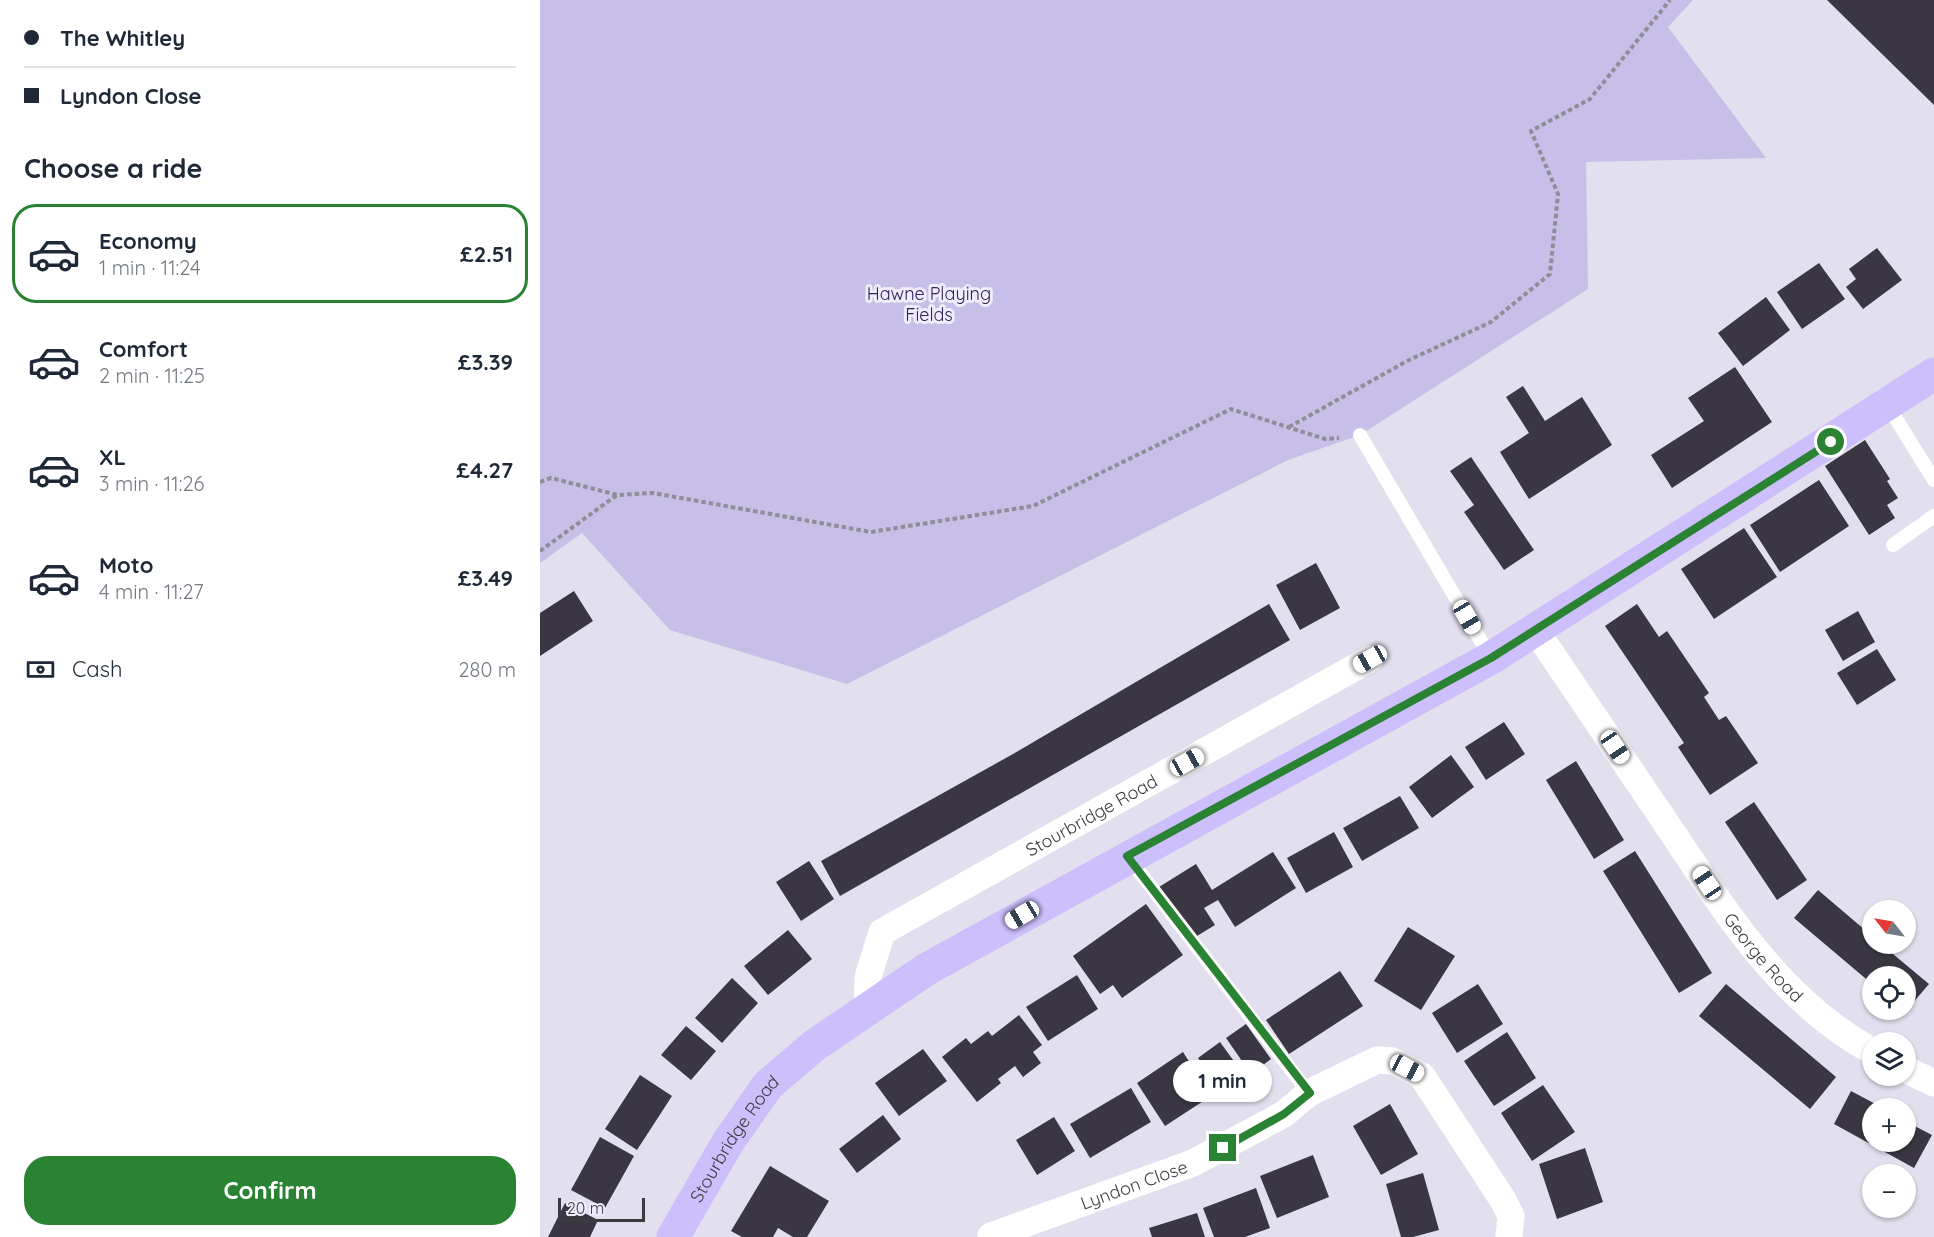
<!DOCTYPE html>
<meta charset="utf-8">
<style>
body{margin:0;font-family:Quicksand,sans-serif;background:#f2f2f3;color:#1f2937;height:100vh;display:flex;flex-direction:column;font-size:22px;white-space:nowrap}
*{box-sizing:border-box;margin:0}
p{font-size:20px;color:#747a83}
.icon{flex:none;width:33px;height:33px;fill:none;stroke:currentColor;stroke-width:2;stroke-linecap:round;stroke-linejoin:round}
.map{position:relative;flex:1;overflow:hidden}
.sheet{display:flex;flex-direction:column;background:#fff;width:540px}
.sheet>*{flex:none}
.banner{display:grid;align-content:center;height:132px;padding:0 24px;background:#fff}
.needle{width:39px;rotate:301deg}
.buttons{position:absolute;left:1322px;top:900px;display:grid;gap:12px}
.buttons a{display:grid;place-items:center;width:54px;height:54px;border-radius:50%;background:#fff;box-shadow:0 2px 4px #0004;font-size:30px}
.scale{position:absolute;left:18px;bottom:15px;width:87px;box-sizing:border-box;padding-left:6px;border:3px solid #3d3b42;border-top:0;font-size:16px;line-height:21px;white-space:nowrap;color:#3d3b42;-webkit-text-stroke:4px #efecfc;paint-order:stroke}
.end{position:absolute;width:27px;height:27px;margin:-14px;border:8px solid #2a8332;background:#fff;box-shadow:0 0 0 3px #fff}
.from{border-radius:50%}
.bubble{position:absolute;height:42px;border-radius:21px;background:#fff;box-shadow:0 2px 4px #0004;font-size:20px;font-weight:700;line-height:42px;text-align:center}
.car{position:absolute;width:18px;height:36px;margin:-18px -9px;border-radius:8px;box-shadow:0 0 4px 2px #0007;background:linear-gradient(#fff 24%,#345 0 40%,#fff 0 76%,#345 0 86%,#fff 0)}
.banner b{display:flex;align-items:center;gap:21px;height:57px;font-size:22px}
.banner b+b{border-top:2px solid #e0e1e3}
.banner i{width:15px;height:15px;background:#1f2937}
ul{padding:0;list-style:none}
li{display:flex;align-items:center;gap:18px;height:99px;margin:0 12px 9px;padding:0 12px;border:3px solid transparent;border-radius:24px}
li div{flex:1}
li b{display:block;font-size:22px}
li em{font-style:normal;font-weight:700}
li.current{border-color:#2a8332}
li>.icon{width:54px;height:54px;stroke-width:1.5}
h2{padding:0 24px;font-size:27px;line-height:72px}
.pay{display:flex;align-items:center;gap:15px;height:66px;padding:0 24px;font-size:22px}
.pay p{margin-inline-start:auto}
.primary-button{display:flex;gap:12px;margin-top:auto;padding:12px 24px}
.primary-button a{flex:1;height:69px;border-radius:24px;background:#2a8332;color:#fff;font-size:24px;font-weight:700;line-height:69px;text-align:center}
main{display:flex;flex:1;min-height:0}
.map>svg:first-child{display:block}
.green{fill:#c7bfe8}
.building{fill:#3a3743}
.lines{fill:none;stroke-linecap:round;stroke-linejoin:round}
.path{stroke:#908d98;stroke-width:4;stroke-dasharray:4.5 3;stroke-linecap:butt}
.lane{stroke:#fff;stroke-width:14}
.street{stroke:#fff;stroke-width:27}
.highway{stroke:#cdbffc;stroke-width:33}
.route{stroke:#2a8332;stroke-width:8}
.labels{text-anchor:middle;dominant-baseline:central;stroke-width:6;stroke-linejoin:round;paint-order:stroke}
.park-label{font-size:18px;fill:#34225b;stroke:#efecfc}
.street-label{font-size:18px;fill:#3d3b42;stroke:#efecfc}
</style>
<main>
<section class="sheet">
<div class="banner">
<b><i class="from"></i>The Whitley</b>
<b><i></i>Lyndon Close</b>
</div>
<h2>Choose a ride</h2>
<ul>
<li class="current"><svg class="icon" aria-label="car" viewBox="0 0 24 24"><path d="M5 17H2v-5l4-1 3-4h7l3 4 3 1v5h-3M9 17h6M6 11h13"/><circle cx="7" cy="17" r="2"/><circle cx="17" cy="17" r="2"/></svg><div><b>Economy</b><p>1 min · 11:24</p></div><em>£2.51</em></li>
<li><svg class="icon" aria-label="car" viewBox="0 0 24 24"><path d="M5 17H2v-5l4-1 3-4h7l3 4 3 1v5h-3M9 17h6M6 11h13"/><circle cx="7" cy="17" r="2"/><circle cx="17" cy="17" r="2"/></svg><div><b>Comfort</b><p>2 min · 11:25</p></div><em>£3.39</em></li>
<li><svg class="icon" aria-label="car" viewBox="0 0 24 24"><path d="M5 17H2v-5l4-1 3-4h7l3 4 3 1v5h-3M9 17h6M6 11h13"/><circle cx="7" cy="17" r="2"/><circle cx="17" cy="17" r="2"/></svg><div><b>XL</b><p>3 min · 11:26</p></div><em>£4.27</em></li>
<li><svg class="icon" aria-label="car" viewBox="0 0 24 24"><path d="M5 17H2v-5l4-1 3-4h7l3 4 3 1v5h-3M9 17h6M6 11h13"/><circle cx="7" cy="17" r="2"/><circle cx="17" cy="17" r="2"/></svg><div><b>Moto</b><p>4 min · 11:27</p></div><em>£3.49</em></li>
</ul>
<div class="pay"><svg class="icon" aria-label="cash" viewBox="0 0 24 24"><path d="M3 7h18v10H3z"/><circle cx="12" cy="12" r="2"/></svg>Cash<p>280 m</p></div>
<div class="primary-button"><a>Confirm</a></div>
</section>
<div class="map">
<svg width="1394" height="1237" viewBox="0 0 1394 1237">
<rect width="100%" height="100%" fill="#e2dfee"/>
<!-- green -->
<path class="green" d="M 0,0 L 1153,0 L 1128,27 L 1226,158 L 1046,162 L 1048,289 L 820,435 L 748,460 L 307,684 L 130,630 L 42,533 L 0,563 Z"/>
<!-- building -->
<path class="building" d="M 1287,0 L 1394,0 L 1394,105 Z
M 1337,248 L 1362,280 L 1323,309 L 1306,287 L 1316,279 L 1309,269 Z
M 1279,263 L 1305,299 L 1262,329 L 1237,292 Z
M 1226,297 L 1250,330 L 1203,366 L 1178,333 Z
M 1195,367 L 1232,422 L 1132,488 L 1111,455 L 1164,421 L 1148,398 Z
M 983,386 L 1005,421 L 1042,397 L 1072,445 L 989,499 L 960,452 L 989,433 L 966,397 Z
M 1325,440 L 1350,479 L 1347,481 L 1358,498 L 1347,505 L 1355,518 L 1329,535 L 1285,466 Z
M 931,457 L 994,550 L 964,570 L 924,512 L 934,505 L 910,471 Z
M 1279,480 L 1309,526 L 1240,572 L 1210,525 Z
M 1204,528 L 1237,577 L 1174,619 L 1141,569 Z
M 776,563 L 800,608 L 760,630 L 736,585 Z
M 34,591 L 53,621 L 0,656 L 0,613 Z
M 729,604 L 750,640 L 300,896 L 281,861 L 473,754 Z
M 1097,604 L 1119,637 L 1127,631 L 1169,693 L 1164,697 L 1179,720 L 1186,716 L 1218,763 L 1170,795 L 1138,747 L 1144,743 L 1065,626 Z
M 1318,611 L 1335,642 L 1303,661 L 1285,630 Z
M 1337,649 L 1356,680 L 1317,705 L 1297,673 Z
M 964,722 L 985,754 L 946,780 L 925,747 Z
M 911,755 L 934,787 L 892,818 L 869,787 Z
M 1036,761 L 1084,840 L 1054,859 L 1006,780 Z
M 860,796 L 879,828 L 822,861 L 803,828 Z
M 1214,802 L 1267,880 L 1237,900 L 1185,822 Z
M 794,832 L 813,867 L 766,893 L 747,858 Z
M 1095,851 L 1172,973 L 1139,993 L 1063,871 Z
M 733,852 L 756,888 L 695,927 L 678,900 L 664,908 L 675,925 L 652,939 L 619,887 L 656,864 L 672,890 Z
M 269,861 L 294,899 L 261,921 L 236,882 Z
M 1278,890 L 1332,936 L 1332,944 L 1341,944 L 1389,984 L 1365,1012 L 1362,1010 L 1365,1010 L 1365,976 L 1332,976 L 1332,984 L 1254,918 Z
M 606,904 L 643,955 L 582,998 L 573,985 L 560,994 L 533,956 Z
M 868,927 L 915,956 L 881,1010 L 834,981 Z
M 248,930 L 272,959 L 228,995 L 204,966 Z
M 800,971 L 823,1006 L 749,1054 L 726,1020 Z
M 537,975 L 558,1009 L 508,1041 L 486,1007 Z
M 192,978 L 218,1003 L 182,1043 L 155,1018 Z
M 938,984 L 963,1024 L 917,1053 L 892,1013 Z
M 1186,984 L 1296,1077 L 1270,1109 L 1159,1016 Z
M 479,1015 L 502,1045 L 493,1052 L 501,1063 L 483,1077 L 475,1066 L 458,1079 L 461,1083 L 437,1102 L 402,1057 L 426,1038 L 431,1044 L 448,1031 L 452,1036 Z
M 706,1024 L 731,1059 L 711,1074 L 686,1038 Z
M 146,1026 L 176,1051 L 151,1080 L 121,1055 Z
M 967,1032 L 996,1078 L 954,1106 L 924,1061 Z
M 680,1042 L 704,1075 L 682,1091 L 658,1058 Z
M 383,1049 L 407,1081 L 359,1116 L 335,1083 Z
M 643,1052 L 671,1096 L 625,1126 L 597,1083 Z
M 100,1075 L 132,1096 L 97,1150 L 65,1129 Z
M 1003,1085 L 1035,1132 L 992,1161 L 961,1113 Z
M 591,1088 L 611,1122 L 550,1158 L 530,1124 Z
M 1311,1091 L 1343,1108 L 1332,1108 L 1332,1142 L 1365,1142 L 1365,1121 L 1392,1135 L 1374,1168 L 1294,1124 Z
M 850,1104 L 878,1154 L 841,1175 L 813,1126 Z
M 343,1115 L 361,1139 L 317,1173 L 299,1149 Z
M 514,1117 L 535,1151 L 497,1175 L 476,1140 Z
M 60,1137 L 94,1156 L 65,1208 L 31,1190 Z
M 1045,1148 L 1063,1202 L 1017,1219 L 999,1164 Z
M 773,1155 L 789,1197 L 737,1218 L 720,1176 Z
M 230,1166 L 289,1201 L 267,1237 L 253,1237 L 238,1228 L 233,1237 L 202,1237 L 191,1231 Z
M 883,1173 L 899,1230 L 873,1237 L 861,1237 L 846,1184 Z
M 716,1188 L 730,1228 L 705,1237 L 674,1237 L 663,1208 Z
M 25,1203 L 58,1220 L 50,1237 L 8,1237 Z
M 657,1213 L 665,1237 L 612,1237 L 609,1228 Z"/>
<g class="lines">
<!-- path -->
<path class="path" d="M 749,427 L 867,361 L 951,322 L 1010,274 L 1018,194 L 991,131 L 1050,99 L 1130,0
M 0,482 L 11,478 L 78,495 L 113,493 L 331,532 L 493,506 L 691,409 L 785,439 L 799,438
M 0,551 L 77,495"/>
<!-- lane -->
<path class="lane" d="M 1348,406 L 1394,480
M 820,435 L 951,658
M 1353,545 L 1394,516
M 588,857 L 769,1093"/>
<!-- street -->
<g class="street">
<path id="s1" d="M 996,631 C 1039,694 1081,757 1124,820 C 1182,906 1237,999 1332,1051"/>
<path id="s2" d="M 327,1010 L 328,977 L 342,932 L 830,659"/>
<path d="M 1365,1069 L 1394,1083"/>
<path id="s3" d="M 451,1236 L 653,1163 L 744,1114 L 769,1093 L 837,1060 L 853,1061 L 882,1076 L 963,1200 L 971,1216 L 969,1237"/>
</g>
<!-- highway -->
<path class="highway" id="s4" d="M 133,1237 L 188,1142 L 228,1085 L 275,1045 L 387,969 L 951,658 L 1394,374"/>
</g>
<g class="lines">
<!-- route -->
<path class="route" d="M 683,1148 L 744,1114 L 770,1093 L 587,856 L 951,658 L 1291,442"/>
</g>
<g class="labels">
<!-- park labels -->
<g class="park-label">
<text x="389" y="293">Hawne Playing<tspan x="389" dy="21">Fields</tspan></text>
</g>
<!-- street labels -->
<g class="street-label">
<text stroke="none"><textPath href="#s2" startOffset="320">Stourbridge Road</textPath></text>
<text stroke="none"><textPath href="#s1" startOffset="398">George Road</textPath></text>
<text stroke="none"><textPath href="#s4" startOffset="116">Stourbridge Road</textPath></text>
<text stroke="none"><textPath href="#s3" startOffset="152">Lyndon Close</textPath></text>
</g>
</g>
</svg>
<div class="buttons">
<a><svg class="needle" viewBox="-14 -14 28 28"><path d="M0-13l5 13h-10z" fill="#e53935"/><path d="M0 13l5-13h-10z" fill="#747a83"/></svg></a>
<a><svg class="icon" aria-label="locate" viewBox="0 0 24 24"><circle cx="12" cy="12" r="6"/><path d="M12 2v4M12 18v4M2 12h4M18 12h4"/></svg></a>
<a><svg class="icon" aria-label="layers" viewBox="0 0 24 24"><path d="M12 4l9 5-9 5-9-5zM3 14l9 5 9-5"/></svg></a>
<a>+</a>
<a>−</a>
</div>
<div class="scale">20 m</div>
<i class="end from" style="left:1291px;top:442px"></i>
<i class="end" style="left:683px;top:1148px"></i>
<div class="bubble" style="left:633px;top:1060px;width:99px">1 min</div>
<i class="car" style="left:927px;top:617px;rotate:150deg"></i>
<i class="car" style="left:830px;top:659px;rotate:241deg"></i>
<i class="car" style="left:1075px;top:747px;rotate:146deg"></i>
<i class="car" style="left:647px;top:762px;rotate:61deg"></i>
<i class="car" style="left:1167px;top:883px;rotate:326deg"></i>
<i class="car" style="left:482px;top:915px;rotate:240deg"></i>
<i class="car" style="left:867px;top:1068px;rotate:118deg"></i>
</div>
</main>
